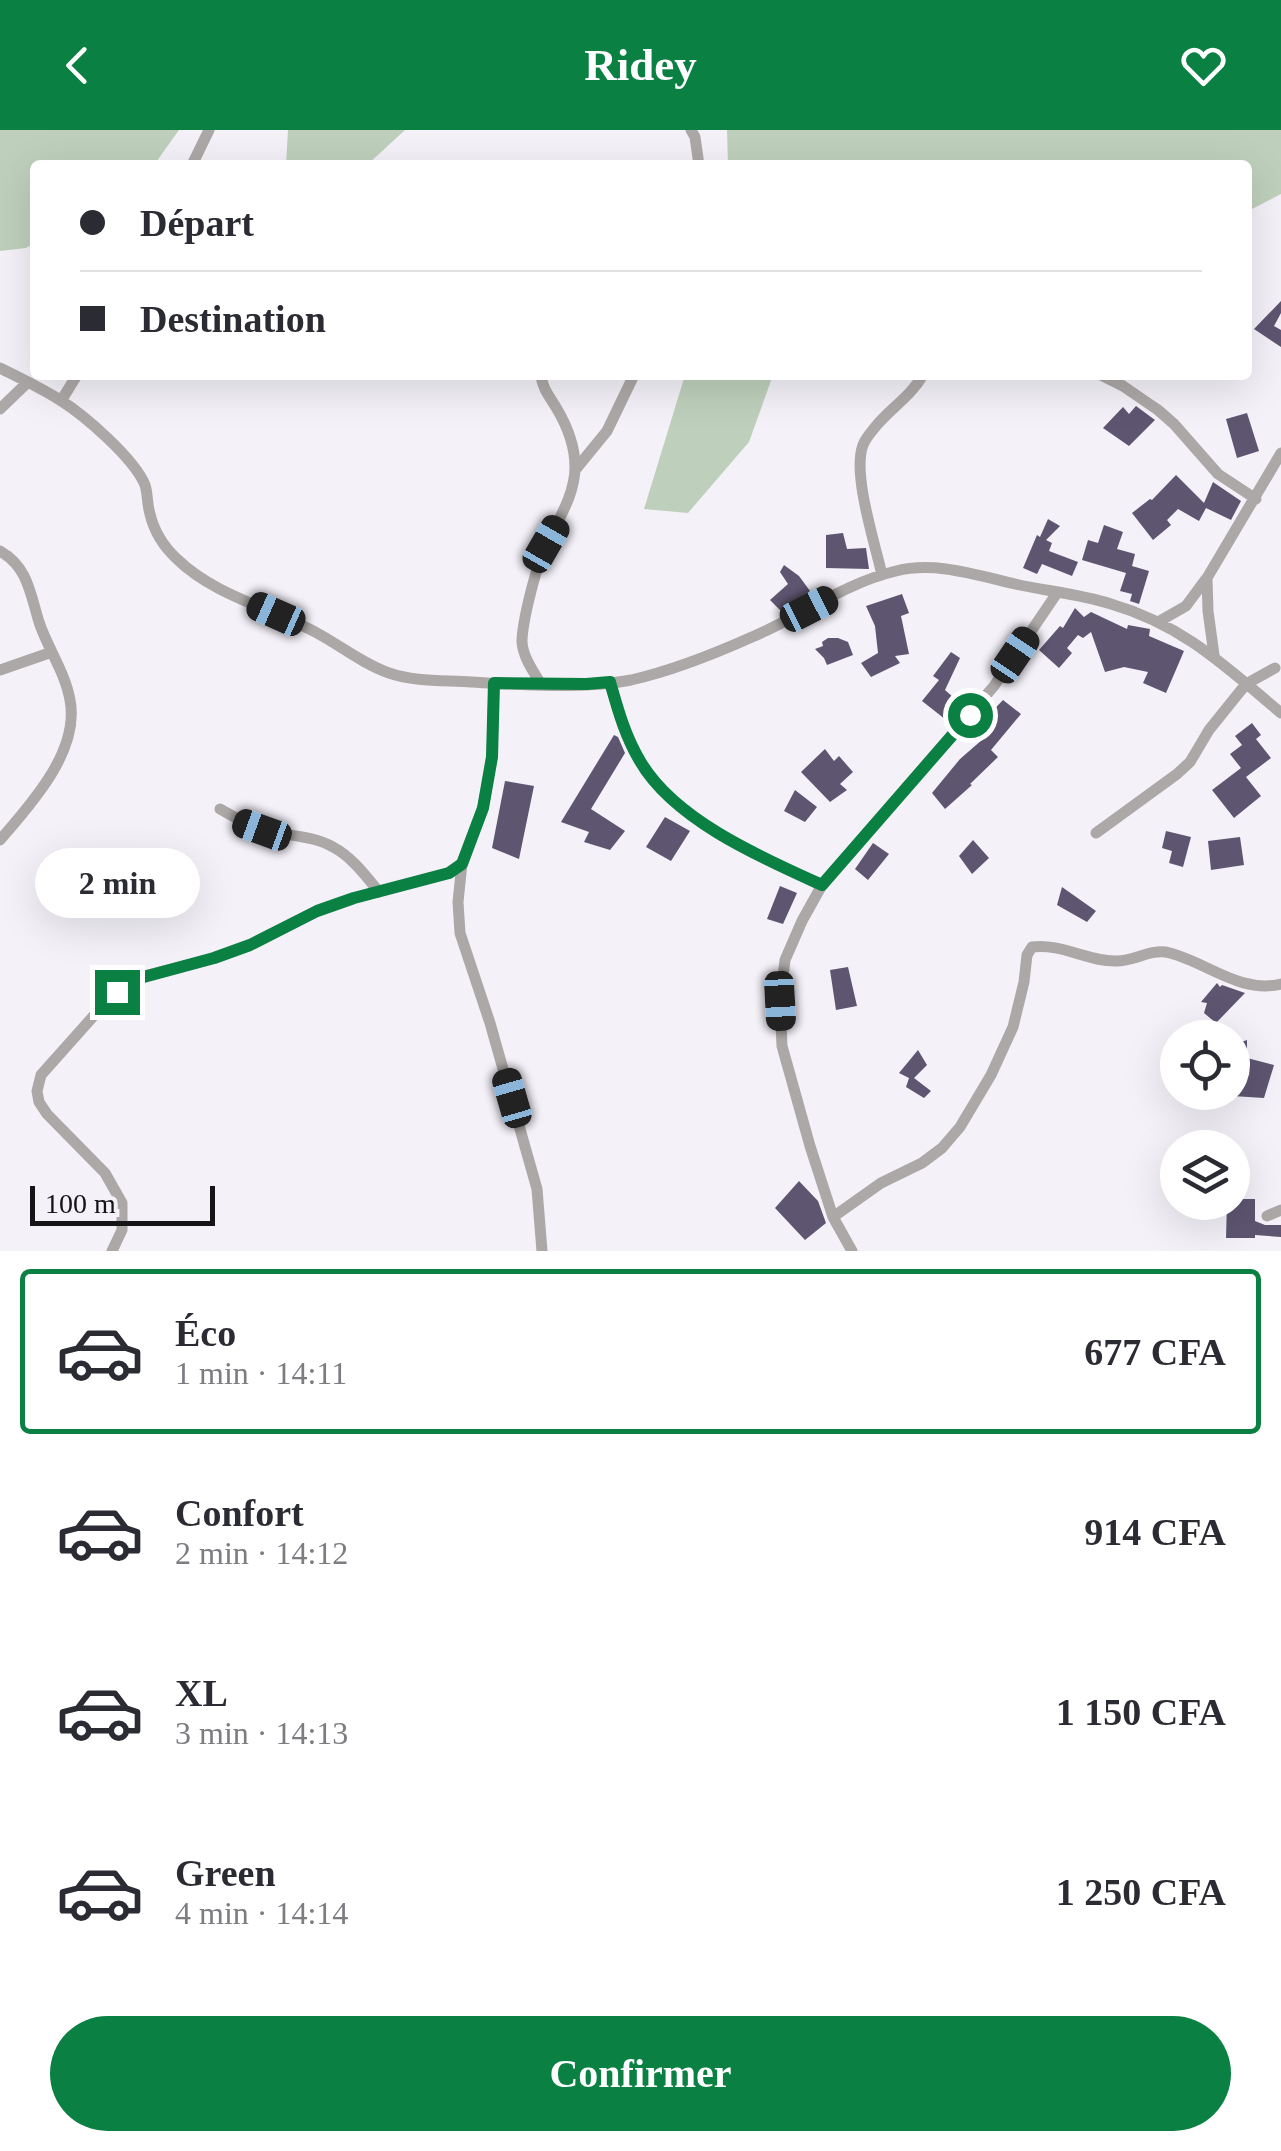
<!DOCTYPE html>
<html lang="fr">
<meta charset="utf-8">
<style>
body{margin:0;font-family:Georgia,serif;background:#f7f7f7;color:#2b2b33;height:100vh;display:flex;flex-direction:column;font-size:38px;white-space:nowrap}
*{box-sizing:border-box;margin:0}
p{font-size:32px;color:#7c7c81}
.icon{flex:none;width:55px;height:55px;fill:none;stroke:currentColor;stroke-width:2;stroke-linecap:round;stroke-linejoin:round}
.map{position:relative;height:1121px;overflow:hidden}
.panel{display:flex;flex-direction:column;background:#fff;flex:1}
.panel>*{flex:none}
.hud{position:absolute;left:30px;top:30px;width:1222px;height:220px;border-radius:10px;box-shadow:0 10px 40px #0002;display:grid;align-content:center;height:220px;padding:0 50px;background:#fff}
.controls{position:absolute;left:1160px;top:890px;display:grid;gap:20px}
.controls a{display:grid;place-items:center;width:90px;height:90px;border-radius:50%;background:#fff;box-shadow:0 10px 40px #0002;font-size:50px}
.scale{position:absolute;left:30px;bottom:25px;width:185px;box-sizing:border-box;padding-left:10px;border:5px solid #151417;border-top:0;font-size:28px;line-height:35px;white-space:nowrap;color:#151417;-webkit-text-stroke:8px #f4f1f9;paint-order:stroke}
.end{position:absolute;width:45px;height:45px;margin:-22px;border:12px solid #0b8043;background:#fff;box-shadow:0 0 0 5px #fff}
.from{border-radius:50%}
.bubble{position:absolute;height:70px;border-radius:35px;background:#fff;box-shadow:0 10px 40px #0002;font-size:32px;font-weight:600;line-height:70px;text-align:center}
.car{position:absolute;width:30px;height:60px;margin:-30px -15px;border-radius:12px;box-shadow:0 0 8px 2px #0007;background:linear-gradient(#222 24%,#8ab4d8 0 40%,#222 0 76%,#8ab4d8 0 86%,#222 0)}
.hud b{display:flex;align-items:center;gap:35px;height:95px;font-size:38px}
.hud b+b{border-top:2px solid #e1e1e2}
.hud i{width:25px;height:25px;background:#2b2b33}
ul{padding:18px 0 0;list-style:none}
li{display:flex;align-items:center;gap:30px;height:165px;margin:0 20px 15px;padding:0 30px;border:5px solid transparent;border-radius:10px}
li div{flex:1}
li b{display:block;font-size:38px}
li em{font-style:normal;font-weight:600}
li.active{border-color:#0b8043}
li>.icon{width:90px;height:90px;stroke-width:1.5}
.cta{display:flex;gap:20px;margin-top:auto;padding:20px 50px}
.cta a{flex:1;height:115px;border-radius:60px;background:#0b8043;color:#fff;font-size:40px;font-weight:600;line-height:115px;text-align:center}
header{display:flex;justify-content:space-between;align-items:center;height:130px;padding:0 50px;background:#0b8043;color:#fff;font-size:45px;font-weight:600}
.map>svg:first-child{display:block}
.green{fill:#bed0bc}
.building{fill:#5e5671}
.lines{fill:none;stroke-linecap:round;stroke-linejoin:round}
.minor{stroke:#aca8a7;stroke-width:11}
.route{stroke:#0b8043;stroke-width:12}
</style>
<header><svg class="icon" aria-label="back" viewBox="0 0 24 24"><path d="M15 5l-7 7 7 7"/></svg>Ridey<svg class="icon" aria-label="heart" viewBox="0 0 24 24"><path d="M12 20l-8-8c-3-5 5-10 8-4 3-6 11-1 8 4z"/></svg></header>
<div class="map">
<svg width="1281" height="1121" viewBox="0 0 1281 1121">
<rect width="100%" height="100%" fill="#f4f1f9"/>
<!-- green -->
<path class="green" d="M 0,0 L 179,0 L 154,35 L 35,35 L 35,113 L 26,118 L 0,121 Z
M 288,0 L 405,0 L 367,35 L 286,35 Z
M 727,0 L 1281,0 L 1281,64 L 1248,81 L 1248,35 L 728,35 Z
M 685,245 L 773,245 L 749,312 L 688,383 L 644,379 Z"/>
<!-- building -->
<path class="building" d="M 1281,171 L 1281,183 L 1274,196 L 1281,200 L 1281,217 L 1254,199 Z
M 1136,276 L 1155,290 L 1129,316 L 1103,298 L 1123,277 L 1129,284 Z
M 1247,283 L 1259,321 L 1237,328 L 1226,289 Z
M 1176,345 L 1204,373 L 1213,352 L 1241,371 L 1231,390 L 1206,378 L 1199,391 L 1178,379 L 1167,390 L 1171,395 L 1153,410 L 1132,383 L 1150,369 L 1152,370 Z
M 1048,389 L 1060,396 L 1046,410 L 1052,413 L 1049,421 L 1078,432 L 1072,446 L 1042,434 L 1037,444 L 1023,438 L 1037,405 L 1040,407 Z
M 1104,395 L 1123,402 L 1117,419 L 1135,424 L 1132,436 L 1149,441 L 1139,474 L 1130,471 L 1132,464 L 1120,461 L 1126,443 L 1082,430 L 1088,410 L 1098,413 Z
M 843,403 L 847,419 L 866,418 L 869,439 L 826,438 L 826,405 Z
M 784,435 L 799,446 L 810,461 L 797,474 L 782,482 L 770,470 L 788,454 L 780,442 Z
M 902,464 L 909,483 L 901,486 L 909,524 L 895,526 L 900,533 L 871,547 L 861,533 L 878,523 L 875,496 L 866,476 Z
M 1075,478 L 1084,487 L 1091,482 L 1127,499 L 1128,495 L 1150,499 L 1149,506 L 1184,521 L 1166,563 L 1143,553 L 1148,542 L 1124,537 L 1105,542 L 1091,502 L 1083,508 L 1078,505 L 1067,518 L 1072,523 L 1059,538 L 1039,520 L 1060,496 L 1063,498 Z
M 828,508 L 838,508 L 848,512 L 853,525 L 827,535 L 824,528 L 815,519 L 823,516 L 822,512 Z
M 951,522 L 960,528 L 945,560 L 962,575 L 950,593 L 922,571 L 939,550 L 933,546 Z
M 1003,570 L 1021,584 L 991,620 L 998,627 L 970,654 L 972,655 L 945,679 L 932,663 L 960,629 L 983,609 L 989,601 L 980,594 Z
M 1252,593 L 1261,605 L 1256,609 L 1271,628 L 1246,647 L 1261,666 L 1234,688 L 1212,660 L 1241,638 L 1230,624 L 1242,615 L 1235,606 Z
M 614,605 L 618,607 L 625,623 L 591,679 L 625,701 L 610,720 L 584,712 L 589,702 L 561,692 Z
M 825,619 L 834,631 L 839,626 L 853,642 L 840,654 L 847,660 L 830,672 L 801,642 Z
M 505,651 L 534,656 L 519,729 L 492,718 Z
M 795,660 L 817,677 L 805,692 L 784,681 Z
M 665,687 L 690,701 L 671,731 L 646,717 Z
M 1166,701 L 1191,707 L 1183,737 L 1169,733 L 1172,721 L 1162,718 Z
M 1240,707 L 1244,735 L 1211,740 L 1208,711 Z
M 973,710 L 989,728 L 972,744 L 959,726 Z
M 873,713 L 889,724 L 868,750 L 855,739 Z
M 780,756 L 797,763 L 783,794 L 767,789 Z
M 1062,757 L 1096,781 L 1087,792 L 1057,775 Z
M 848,837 L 857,876 L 836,880 L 830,840 Z
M 1217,853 L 1220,857 L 1222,855 L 1245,863 L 1216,893 L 1204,883 L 1207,873 L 1201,872 Z
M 1247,910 L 1247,928 L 1274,935 L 1264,968 L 1232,966 L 1232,935 L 1239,936 L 1232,922 L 1232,915 Z
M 918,920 L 927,935 L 914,948 L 931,961 L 924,968 L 906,957 L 909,948 L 899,943 Z
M 799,1051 L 818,1071 L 826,1093 L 805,1110 L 775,1078 Z
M 1232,1069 L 1255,1069 L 1255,1091 L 1265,1095 L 1281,1095 L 1281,1107 L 1255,1105 L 1255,1108 L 1226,1108 L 1227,1072 L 1232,1072 Z"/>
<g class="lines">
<!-- minor -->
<path class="minor" d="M 691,0 L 695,7 L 699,35
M 192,35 L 209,0
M 0,238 C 20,248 41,258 60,270 C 84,285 134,328 145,355 C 148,364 147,375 150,384 C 154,401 164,417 177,429 C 215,466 271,478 317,503 C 341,516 363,534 389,543 C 415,552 445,550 472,552 C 518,555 586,559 631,550 C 671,541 714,524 752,507 C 800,487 844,453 896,441 C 935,431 976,445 1015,454 C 1046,461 1080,464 1111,474 C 1183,495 1225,536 1281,583
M 1101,245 L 1123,256 L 1158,280 L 1174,294 L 1218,344 L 1256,369
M 61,271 L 77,245
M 0,279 L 27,253
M 576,339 L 607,301 L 634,245
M 0,421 C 28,437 30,463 39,492 C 48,519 65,542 70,570 C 80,621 31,674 0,710
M 882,445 C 875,413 852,344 863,315 C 865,309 872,301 876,296 C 891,278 911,266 923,245
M 1158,492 L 1186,476 L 1206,449
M 1214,525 L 1208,481 L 1207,448 L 1281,323
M 0,540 L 52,522
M 610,552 C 618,580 625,606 640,631 C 674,690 762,728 822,755
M 494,553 L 492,627 L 483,678 L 462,733 L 458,772 L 460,803 L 490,893 L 537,1059 L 542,1121
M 541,554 C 533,541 523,527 522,512 C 522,491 537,434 546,415 C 558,390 575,365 575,337 C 575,317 567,296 557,279 C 550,267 542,258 541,245
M 220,679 C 234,687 247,695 263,700 C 286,706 312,705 333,717 C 352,727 366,746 379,762
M 1096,703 L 1177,644 L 1190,632 L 1209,600 L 1246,554 L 1275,538
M 1267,1086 L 1281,1080
M 833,1087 L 881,1053 L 922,1033 L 942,1018 L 960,997 L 991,945 L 1013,897 L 1024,852 L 1027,825 L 1032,817 C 1062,813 1088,832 1117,831 C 1135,831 1151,818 1170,823 C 1206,832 1240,864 1281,854
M 112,1121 L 122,1100 L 122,1073 L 105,1043 L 47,984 L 39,972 L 37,961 L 41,945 L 98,881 L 117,862 L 140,847 L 215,828 L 250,815 L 317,781 L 354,768 L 449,743 L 462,733
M 852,1121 L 833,1087 L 810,1016 L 782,916 L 780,871 L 785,830 L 802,791 L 822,755 L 994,556 L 1057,463"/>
</g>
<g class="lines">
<!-- route -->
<path class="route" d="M 117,862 L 140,848 L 214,828 L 250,815 L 317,781 L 354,768 L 449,743 L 462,734 L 483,678 L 492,627 L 494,553 L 586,554 L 610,552 C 618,580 625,606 640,631 C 674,690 762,728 822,755 L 970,585"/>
</g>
</svg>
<div class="controls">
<a><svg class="icon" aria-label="locate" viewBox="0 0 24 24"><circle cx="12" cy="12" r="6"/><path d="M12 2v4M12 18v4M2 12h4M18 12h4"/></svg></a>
<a><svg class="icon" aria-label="layers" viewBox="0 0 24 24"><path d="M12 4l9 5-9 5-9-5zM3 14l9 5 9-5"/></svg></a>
</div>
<div class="scale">100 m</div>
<i class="end from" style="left:970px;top:585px"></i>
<i class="end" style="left:117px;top:862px"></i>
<div class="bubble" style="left:35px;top:718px;width:165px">2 min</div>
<i class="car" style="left:546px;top:414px;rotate:30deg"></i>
<i class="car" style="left:809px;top:479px;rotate:63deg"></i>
<i class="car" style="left:276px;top:484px;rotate:294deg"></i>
<i class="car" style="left:1015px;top:525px;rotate:34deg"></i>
<i class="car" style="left:262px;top:700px;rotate:290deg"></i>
<i class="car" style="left:780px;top:871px;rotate:177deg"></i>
<i class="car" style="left:512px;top:968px;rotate:344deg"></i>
<div class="hud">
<b><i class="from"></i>Départ</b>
<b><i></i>Destination</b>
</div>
</div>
<section class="panel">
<ul>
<li class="active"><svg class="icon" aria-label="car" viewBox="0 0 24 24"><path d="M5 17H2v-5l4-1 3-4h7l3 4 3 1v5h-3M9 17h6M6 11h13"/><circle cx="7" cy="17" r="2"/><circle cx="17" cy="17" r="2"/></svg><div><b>Éco</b><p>1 min · 14:11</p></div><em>677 CFA</em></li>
<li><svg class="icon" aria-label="car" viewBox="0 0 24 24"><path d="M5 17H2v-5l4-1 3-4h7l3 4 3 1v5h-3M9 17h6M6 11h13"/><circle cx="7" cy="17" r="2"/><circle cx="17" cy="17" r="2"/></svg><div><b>Confort</b><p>2 min · 14:12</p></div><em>914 CFA</em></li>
<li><svg class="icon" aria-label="car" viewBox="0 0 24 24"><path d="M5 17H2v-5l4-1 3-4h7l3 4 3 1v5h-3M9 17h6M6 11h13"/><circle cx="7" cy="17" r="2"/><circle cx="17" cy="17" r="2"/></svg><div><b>XL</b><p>3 min · 14:13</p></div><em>1 150 CFA</em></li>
<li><svg class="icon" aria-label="car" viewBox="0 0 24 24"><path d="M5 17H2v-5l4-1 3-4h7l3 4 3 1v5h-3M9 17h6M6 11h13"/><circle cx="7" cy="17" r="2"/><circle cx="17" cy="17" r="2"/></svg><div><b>Green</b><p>4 min · 14:14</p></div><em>1 250 CFA</em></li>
</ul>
<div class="cta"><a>Confirmer</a></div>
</section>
